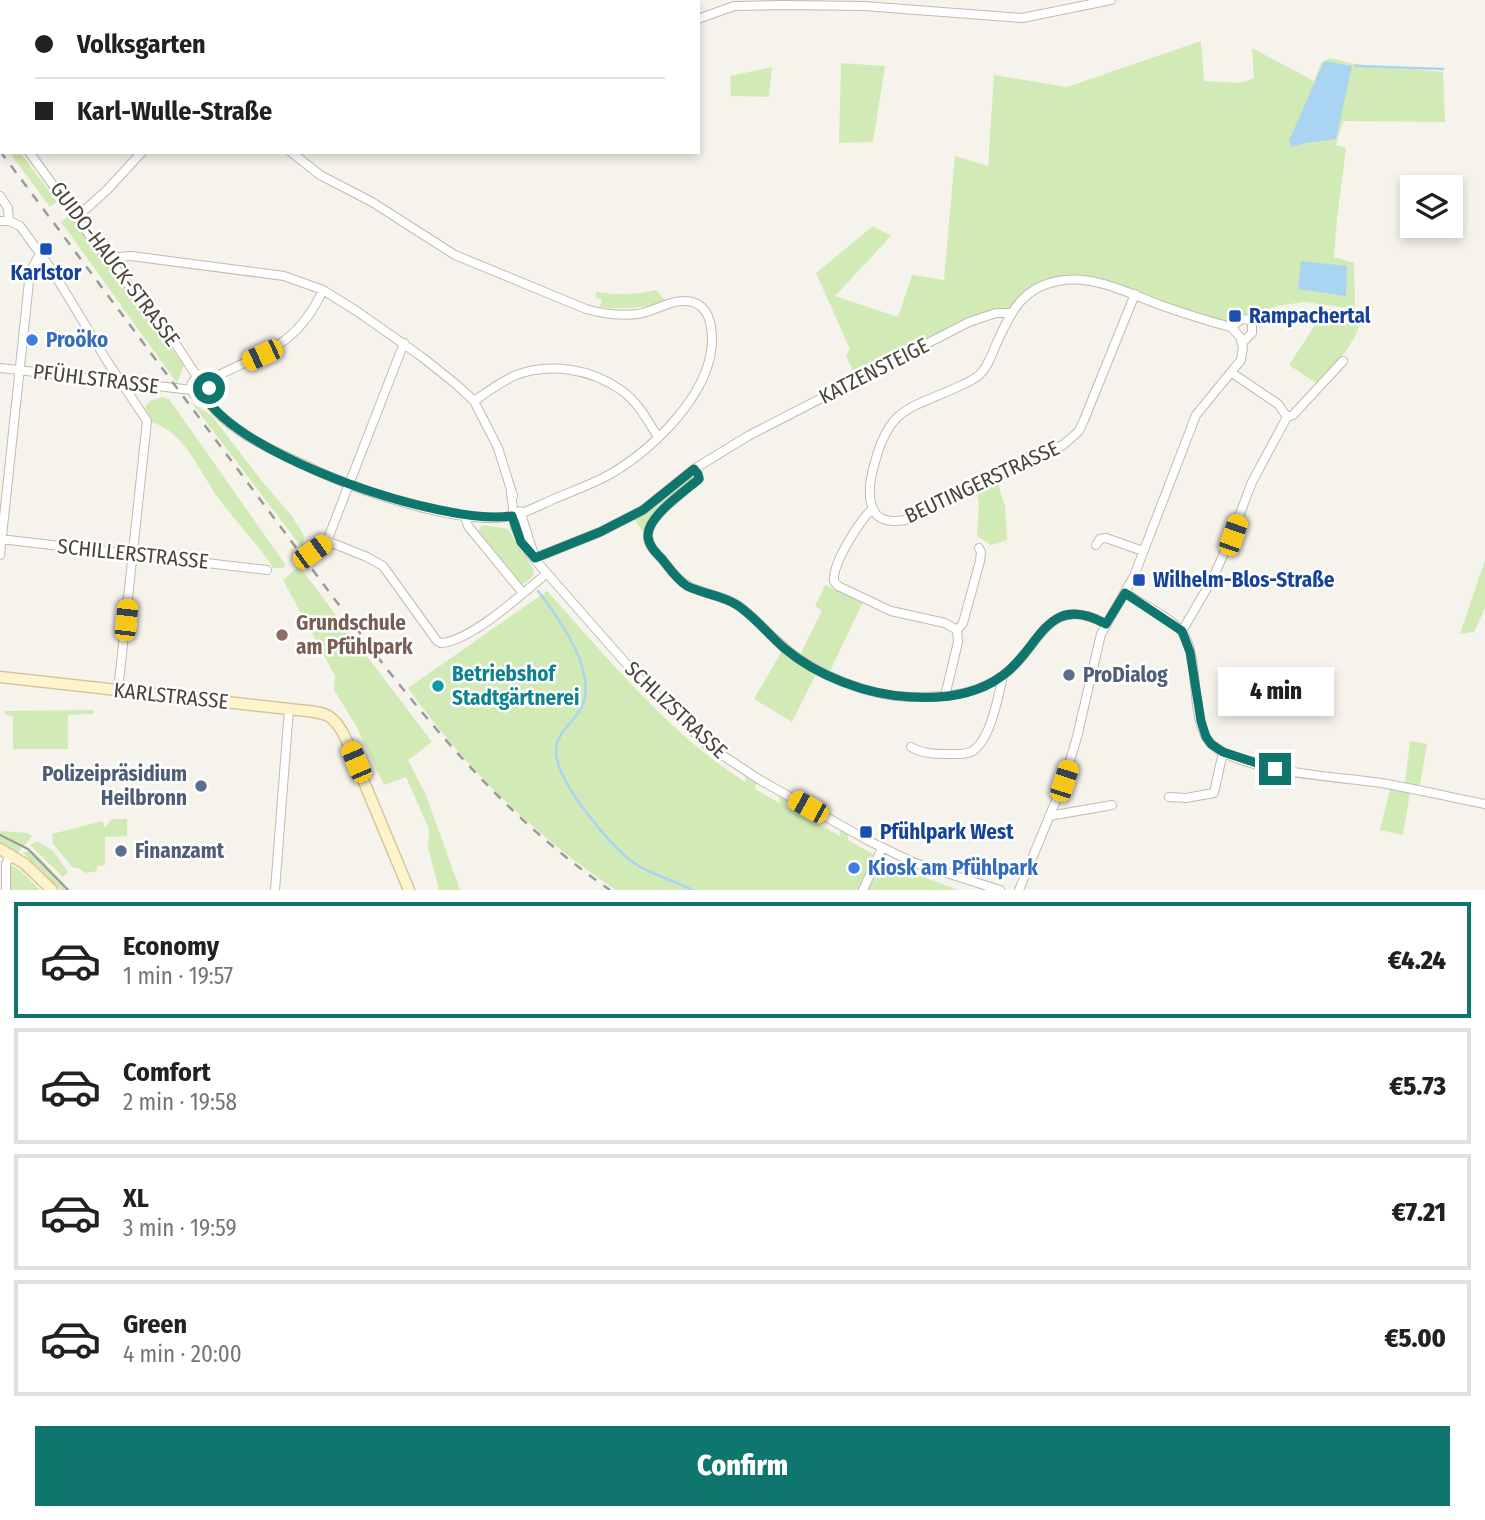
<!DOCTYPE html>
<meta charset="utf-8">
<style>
body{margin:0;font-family:"Fira Sans Condensed",sans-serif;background:#f6f6f6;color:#202124;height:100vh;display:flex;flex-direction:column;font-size:26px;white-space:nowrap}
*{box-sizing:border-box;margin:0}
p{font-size:23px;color:#757577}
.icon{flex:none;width:38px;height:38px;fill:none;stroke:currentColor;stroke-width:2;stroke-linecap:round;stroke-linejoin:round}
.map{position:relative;height:890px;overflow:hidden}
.sheet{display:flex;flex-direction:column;background:#fff;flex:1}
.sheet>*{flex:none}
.banner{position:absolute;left:0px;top:0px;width:700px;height:154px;box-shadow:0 4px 10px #0003;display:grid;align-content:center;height:154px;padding:0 35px;background:#fff}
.fabs{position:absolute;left:1400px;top:175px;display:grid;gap:14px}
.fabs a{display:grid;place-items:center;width:63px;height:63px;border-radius:0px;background:#fff;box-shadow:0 4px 10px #0003;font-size:35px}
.end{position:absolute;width:32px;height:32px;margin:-16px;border:9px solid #0f766e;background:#fff;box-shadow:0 0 0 4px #fff}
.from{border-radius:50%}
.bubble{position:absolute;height:49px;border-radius:0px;background:#fff;box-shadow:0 4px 10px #0003;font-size:23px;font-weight:800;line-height:49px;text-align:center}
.car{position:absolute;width:21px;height:42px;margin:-21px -10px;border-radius:9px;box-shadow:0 0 5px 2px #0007;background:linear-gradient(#f5c518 24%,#345 0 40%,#f5c518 0 76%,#345 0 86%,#f5c518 0)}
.banner b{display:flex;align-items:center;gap:24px;height:66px;font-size:26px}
.banner b+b{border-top:2px solid #e0e0e0}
.banner i{width:18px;height:18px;background:#202124}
ul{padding:12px 0 0;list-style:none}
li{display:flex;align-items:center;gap:21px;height:116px;margin:0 14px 10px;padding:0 21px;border:4px solid #e0e0e0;border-radius:0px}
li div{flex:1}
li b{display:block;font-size:26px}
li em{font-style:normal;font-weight:800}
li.on{border-color:#0f766e}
li>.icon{width:63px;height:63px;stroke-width:1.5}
.cta{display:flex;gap:14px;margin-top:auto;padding:14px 35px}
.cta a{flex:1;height:80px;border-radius:0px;background:#0f766e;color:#fff;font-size:28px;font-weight:800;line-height:80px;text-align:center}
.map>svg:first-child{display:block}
.green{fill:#d2eab5}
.water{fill:#a9d4f2}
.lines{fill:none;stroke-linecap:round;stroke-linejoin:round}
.stream{stroke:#a9d4f2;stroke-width:2.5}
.street-casing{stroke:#c2bbae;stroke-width:10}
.secondary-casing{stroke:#d6c79b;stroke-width:13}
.street{stroke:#fff;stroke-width:8}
.secondary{stroke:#fff3cd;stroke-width:10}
.tram{stroke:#9a9a9a;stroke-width:2}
.rail{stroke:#9a9a9a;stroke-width:2.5;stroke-dasharray:9 9;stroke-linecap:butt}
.route{stroke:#0f766e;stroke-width:9}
.transit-dot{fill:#1a4fb4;stroke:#fff;stroke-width:2.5}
.shop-dot{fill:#3f7fe0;stroke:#fff;stroke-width:2.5}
.education-dot{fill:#8d6e63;stroke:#fff;stroke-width:2.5}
.service-dot{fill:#5c6f8a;stroke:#fff;stroke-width:2.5}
.culture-dot{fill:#0f9aa8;stroke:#fff;stroke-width:2.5}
.labels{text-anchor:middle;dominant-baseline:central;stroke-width:5;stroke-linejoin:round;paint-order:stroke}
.street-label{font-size:21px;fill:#4b4439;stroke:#fff}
.transit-label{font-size:21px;font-weight:bold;fill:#164399;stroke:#fff;text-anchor:start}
.shop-label{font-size:21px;font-weight:bold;fill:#366cbe;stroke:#fff;text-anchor:start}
.education-label{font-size:21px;font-weight:bold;fill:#785e54;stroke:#fff;text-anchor:start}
.culture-label{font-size:21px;font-weight:bold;fill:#0d838f;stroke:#fff;text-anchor:start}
.service-label{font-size:21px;font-weight:bold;fill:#4e5e75;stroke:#fff;text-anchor:start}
</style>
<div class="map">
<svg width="1485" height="890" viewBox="0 0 1485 890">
<rect width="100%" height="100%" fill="#f6f3ec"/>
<!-- green -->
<path class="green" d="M 1201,41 L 1204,81 L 1240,83 L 1254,78 L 1252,48 L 1314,81 L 1321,63 L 1330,58 L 1355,64 L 1443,72 L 1445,122 L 1343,121 L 1336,145 L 1346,148 L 1337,218 L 1334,257 L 1354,263 L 1355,309 L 1305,302 L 1276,306 L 1231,326 L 1109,284 L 1063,279 L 1039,285 L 1010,308 L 992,311 L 855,375 L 846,356 L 850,349 L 816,273 L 873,226 L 891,236 L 835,296 L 898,317 L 912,275 L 944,280 L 955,156 L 988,166 L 994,75 L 1067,87 Z
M 841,63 L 885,66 L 873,142 L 839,143 Z
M 772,67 L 769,97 L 731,96 L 730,76 Z
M 9,152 L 20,152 L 57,202 L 50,207 Z
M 70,215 L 184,365 L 177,383 L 61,222 Z
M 656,290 L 666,301 C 644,308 624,310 600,307 L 602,300 L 595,297 L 597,292 C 617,295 637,295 656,290 Z
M 1330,309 L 1360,313 C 1363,337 1333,368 1316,383 L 1289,365 L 1323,313 Z
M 162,397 L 169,399 L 285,564 L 284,568 L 273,568 C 258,544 239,525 222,503 C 201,476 187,433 152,422 L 145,407 L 150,401 Z
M 191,402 L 212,416 L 261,480 L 291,515 L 304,535 L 303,549 Z
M 692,474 L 694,478 L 654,515 L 643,532 L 634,519 Z
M 999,478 L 999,488 L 1005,505 L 1007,540 L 991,545 L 977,536 L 979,504 L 976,488 Z
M 483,525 L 508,529 L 534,570 L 533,576 L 524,584 L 521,583 L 479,533 L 479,528 Z
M 1485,560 L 1485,608 L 1474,632 L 1460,634 Z
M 299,566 L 432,742 L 408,760 L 426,795 L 460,890 L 439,890 L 428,848 L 429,829 L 406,777 L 384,785 L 355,724 L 334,690 L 335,676 L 283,580 Z
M 825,585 L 863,602 L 830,671 L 799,657 L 822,611 L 815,606 Z
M 547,591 C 609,659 667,732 745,782 L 746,777 L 756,783 L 755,789 L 780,803 L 779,796 L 786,800 L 787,807 L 802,815 L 803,809 L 816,816 L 816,823 L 840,836 L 840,829 L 848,834 L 848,840 L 892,865 L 958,890 L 616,890 C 536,837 464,767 408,688 Z
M 782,651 L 816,674 L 792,722 L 754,699 Z
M 93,710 L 93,714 L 68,715 L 68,749 L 13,749 L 13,716 L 5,715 L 5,711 Z
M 1410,741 L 1427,744 L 1420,785 L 1405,783 Z
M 1390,789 L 1410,793 L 1403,835 L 1380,830 Z
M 112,819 L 127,819 L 127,836 L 105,837 L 105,865 L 97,866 L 97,871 L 86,873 L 78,868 L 73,868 L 53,844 L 52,834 L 103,821 L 104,828 Z
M 0,831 L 28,833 L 32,836 L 24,846 L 22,845 L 18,854 L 0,845 Z
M 37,841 L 53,851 L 68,872 L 63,877 L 30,845 Z
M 31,850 L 36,854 L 70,890 L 61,890 L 23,853 Z
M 11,865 L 21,871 L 40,890 L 11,890 Z"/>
<!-- water -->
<path class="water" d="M 1324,61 L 1352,66 L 1336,139 L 1306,143 L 1292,147 L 1289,141 Z
M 1301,261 L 1347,266 L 1346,296 L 1298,289 Z"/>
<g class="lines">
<!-- stream -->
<path class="stream" d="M 1356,66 L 1443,69
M 538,591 C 559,618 601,676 580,710 C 572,724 556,733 556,751 C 556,781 609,845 634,863 C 651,875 674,880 692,890"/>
<!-- street casing -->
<g class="street-casing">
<path id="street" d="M 22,0 L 23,2
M 585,0 L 586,2
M 123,2 L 124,0
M 217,2 L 217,0
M 350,2 L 352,0
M 505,2 L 510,0
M 698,19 L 734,6 L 783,5 L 864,6 L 1022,18 L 1111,0
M 0,112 L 2,115
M 29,152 L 96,244 L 175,343 L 198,378
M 0,196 L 8,208 L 9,221
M 77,217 L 107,190 L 142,152
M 0,221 L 9,221 L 20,226 L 52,270 L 107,361 L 147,421 L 118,691
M 111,262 L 118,257 L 131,256 L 284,276 L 323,290 L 358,312 L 422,357 L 457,385 L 474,401 L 498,448 L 513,496
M 1135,294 L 1084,420 L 1079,431 L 1063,445 L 1001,470 L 905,520 C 894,522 878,522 873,509 C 867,495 871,475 875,462 C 889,410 907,409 951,390 C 961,385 971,382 979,375 C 987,368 991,357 995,347 C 1009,316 1020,288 1058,281 C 1092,274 1129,293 1160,305 C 1183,313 1207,321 1231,327
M 1231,327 L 1242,319 L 1252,320 L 1252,333 L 1242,343
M 0,368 L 192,390
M191 387a9 9 0 1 1 18 0a9 9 0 1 1-18 0Z
M 207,381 C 260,353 296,349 323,290
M 204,395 C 224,430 272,450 307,466 C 353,489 454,524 505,517 C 522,515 538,506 554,499 C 570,492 587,486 603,478 C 648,455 709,397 712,343 C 712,330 711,313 699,305 C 680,293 657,311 638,314 C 620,316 603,314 586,309 L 455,255 L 372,202 L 320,175 L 291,152
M 474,401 C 487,392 502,381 516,375 C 550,362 591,369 621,390 C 637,401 648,421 658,437
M 1287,417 L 1293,415 L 1343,361
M 694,469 L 699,478 C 685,492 647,516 648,536 C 648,545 655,552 661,558 C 669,567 676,579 687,585 C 702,594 721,595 736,604 C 753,615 768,634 784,647 C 815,675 873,698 916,697 C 946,697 976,695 1002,676 C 1041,649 1046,591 1106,624
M 511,492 L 515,527 L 530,554 L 637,676 L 707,745 L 760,780 L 869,841 L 915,863 L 1000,890
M 872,509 C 860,521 832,563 834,581 L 838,586 L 891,611 L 945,623 L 957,630 L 958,642 L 945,696
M 520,511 L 535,558
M 465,516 L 468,526 L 522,592
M 0,539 L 267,570
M 327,541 L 367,557 L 383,566 L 437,641 L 441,643 C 471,641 522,594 546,574
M 1096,545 L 1100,539 L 1106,538 L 1143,551
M 312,552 L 327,541 L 404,343
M 0,555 L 30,272 L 40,254
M 535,558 L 600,532 L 643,510 L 694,469 L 748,436 L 969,322 L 996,313 L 1010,313
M 1125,593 C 1140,603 1172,618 1182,632 C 1201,658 1189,712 1208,740 C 1230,772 1343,777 1381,783 C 1416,789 1450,797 1485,804
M 957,630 L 963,623 L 980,561 L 981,552 L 979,548
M 1182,631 L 1213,578 L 1232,535 L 1252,482 L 1287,417 L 1278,404 L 1232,373
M 911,747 C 923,754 935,754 949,754 C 956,754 964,755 971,752 C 991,741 998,696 1003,676
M 1169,797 L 1186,798 L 1214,793 L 1223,752
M 1049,816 L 1112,805
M 6,890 L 6,864 L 11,854
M 275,890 L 289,709
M 863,890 L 882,848
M 1019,890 L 1064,781 L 1077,737 L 1101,634 L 1134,576 L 1196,415 L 1241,360 L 1243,347 L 1240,337 L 1231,327"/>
</g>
<!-- secondary casing -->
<g class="secondary-casing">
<path id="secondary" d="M 0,677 L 298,710 C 325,713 333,712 346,739 L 409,890
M 0,849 L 25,864 L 52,890"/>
</g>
<!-- street -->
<use href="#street" class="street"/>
<!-- secondary -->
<use href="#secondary" class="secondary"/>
<!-- tram -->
<path class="tram" d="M 0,835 L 28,849 L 68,890"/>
<!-- rail -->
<path class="rail" d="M 0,151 L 383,664 C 450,749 520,828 610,890"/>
</g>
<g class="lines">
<!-- route -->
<path class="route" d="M 209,388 L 204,395 C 239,457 443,526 512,516 L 521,542 L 535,558 L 600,532 L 643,510 L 694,469 L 698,474 L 699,479 C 684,492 646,517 648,537 C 649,546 656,553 662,559 C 669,568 677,580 687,586 C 703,594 722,595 737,605 C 754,616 768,634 784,648 C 817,676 867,695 911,697 C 942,699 976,695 1002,676 C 1041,648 1046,591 1106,624 L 1125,593 L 1182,631 L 1190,652 L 1201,721 L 1206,737 L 1211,744 L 1223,752 L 1275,769"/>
</g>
<!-- markers -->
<g class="transit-dot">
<rect x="39" y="242" width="14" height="14" rx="3.5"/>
<rect x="1228" y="309" width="14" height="14" rx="3.5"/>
<rect x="1132" y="573" width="14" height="14" rx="3.5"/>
<rect x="859" y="825" width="14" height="14" rx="3.5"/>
</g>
<g class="shop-dot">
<circle cx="32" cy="340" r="7"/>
<circle cx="854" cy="868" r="7"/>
</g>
<circle class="education-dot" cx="282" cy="635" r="7"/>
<g class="service-dot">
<circle cx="1069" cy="675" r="7"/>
<circle cx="201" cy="786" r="7"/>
<circle cx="121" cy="851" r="7"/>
</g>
<circle class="culture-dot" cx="438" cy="686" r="7"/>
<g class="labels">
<!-- street labels -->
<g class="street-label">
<text transform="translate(115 264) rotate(53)">GUIDO-HAUCK-STRASSE</text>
<text transform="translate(874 371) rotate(-27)">KATZENSTEIGE</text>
<text transform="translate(96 379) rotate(7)">PFÜHLSTRASSE</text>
<text transform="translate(982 482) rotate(-25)">BEUTINGERSTRASSE</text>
<text transform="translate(133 554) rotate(6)">SCHILLERSTRASSE</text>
<text transform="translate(171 696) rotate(6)">KARLSTRASSE</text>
<text transform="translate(676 710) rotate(43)">SCHLIZSTRASSE</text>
</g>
<!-- transit labels -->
<g class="transit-label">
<text x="46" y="273" text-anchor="middle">Karlstor</text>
<text x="1249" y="316">Rampachertal</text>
<text x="1153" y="580">Wilhelm-Blos-Straße</text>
<text x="880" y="832">Pfühlpark West</text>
</g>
<!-- shop labels -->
<g class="shop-label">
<text x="46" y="340">Proöko</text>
<text x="868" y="868">Kiosk am Pfühlpark</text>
</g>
<!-- education labels -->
<g class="education-label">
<text x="296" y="623">Grundschule<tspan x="296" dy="24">am Pfühlpark</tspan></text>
</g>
<!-- culture labels -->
<g class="culture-label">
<text x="452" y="674">Betriebshof<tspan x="452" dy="24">Stadtgärtnerei</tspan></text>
</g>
<!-- service labels -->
<g class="service-label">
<text x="1083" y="675">ProDialog</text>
<text x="187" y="774" text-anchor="end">Polizeipräsidium<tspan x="187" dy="24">Heilbronn</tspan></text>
<text x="135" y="851">Finanzamt</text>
</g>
</g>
</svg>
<div class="fabs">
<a><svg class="icon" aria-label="layers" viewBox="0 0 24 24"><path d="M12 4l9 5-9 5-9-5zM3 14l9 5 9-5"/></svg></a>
</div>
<i class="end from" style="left:209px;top:388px"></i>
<i class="end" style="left:1275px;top:769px"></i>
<div class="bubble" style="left:1218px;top:667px;width:116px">4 min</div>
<i class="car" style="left:262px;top:355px;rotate:245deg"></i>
<i class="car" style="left:1233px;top:535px;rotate:19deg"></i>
<i class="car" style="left:312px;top:552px;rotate:54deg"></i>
<i class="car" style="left:126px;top:620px;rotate:6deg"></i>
<i class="car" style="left:356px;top:762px;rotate:337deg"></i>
<i class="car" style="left:1064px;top:781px;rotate:18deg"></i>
<i class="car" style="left:808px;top:807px;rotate:299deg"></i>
<div class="banner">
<b><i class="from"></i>Volksgarten</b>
<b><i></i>Karl-Wulle-Straße</b>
</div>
</div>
<section class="sheet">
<ul>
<li class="on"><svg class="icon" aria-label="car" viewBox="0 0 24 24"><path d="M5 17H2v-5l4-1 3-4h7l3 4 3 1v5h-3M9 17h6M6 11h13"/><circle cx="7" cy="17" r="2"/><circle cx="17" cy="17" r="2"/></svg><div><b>Economy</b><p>1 min · 19:57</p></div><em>€4.24</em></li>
<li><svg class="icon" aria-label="car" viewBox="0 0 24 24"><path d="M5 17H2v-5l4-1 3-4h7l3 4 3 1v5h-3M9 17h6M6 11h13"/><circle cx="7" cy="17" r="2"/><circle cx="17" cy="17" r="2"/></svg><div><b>Comfort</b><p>2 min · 19:58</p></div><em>€5.73</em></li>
<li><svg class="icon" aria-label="car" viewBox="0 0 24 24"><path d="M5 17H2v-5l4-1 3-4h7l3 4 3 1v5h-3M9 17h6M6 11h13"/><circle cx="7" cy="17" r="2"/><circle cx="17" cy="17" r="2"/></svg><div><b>XL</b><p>3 min · 19:59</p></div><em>€7.21</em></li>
<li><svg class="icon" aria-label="car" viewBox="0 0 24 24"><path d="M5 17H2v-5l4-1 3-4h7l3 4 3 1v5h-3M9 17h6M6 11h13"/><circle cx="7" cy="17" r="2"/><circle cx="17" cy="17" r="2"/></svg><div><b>Green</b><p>4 min · 20:00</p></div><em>€5.00</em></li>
</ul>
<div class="cta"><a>Confirm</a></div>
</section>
